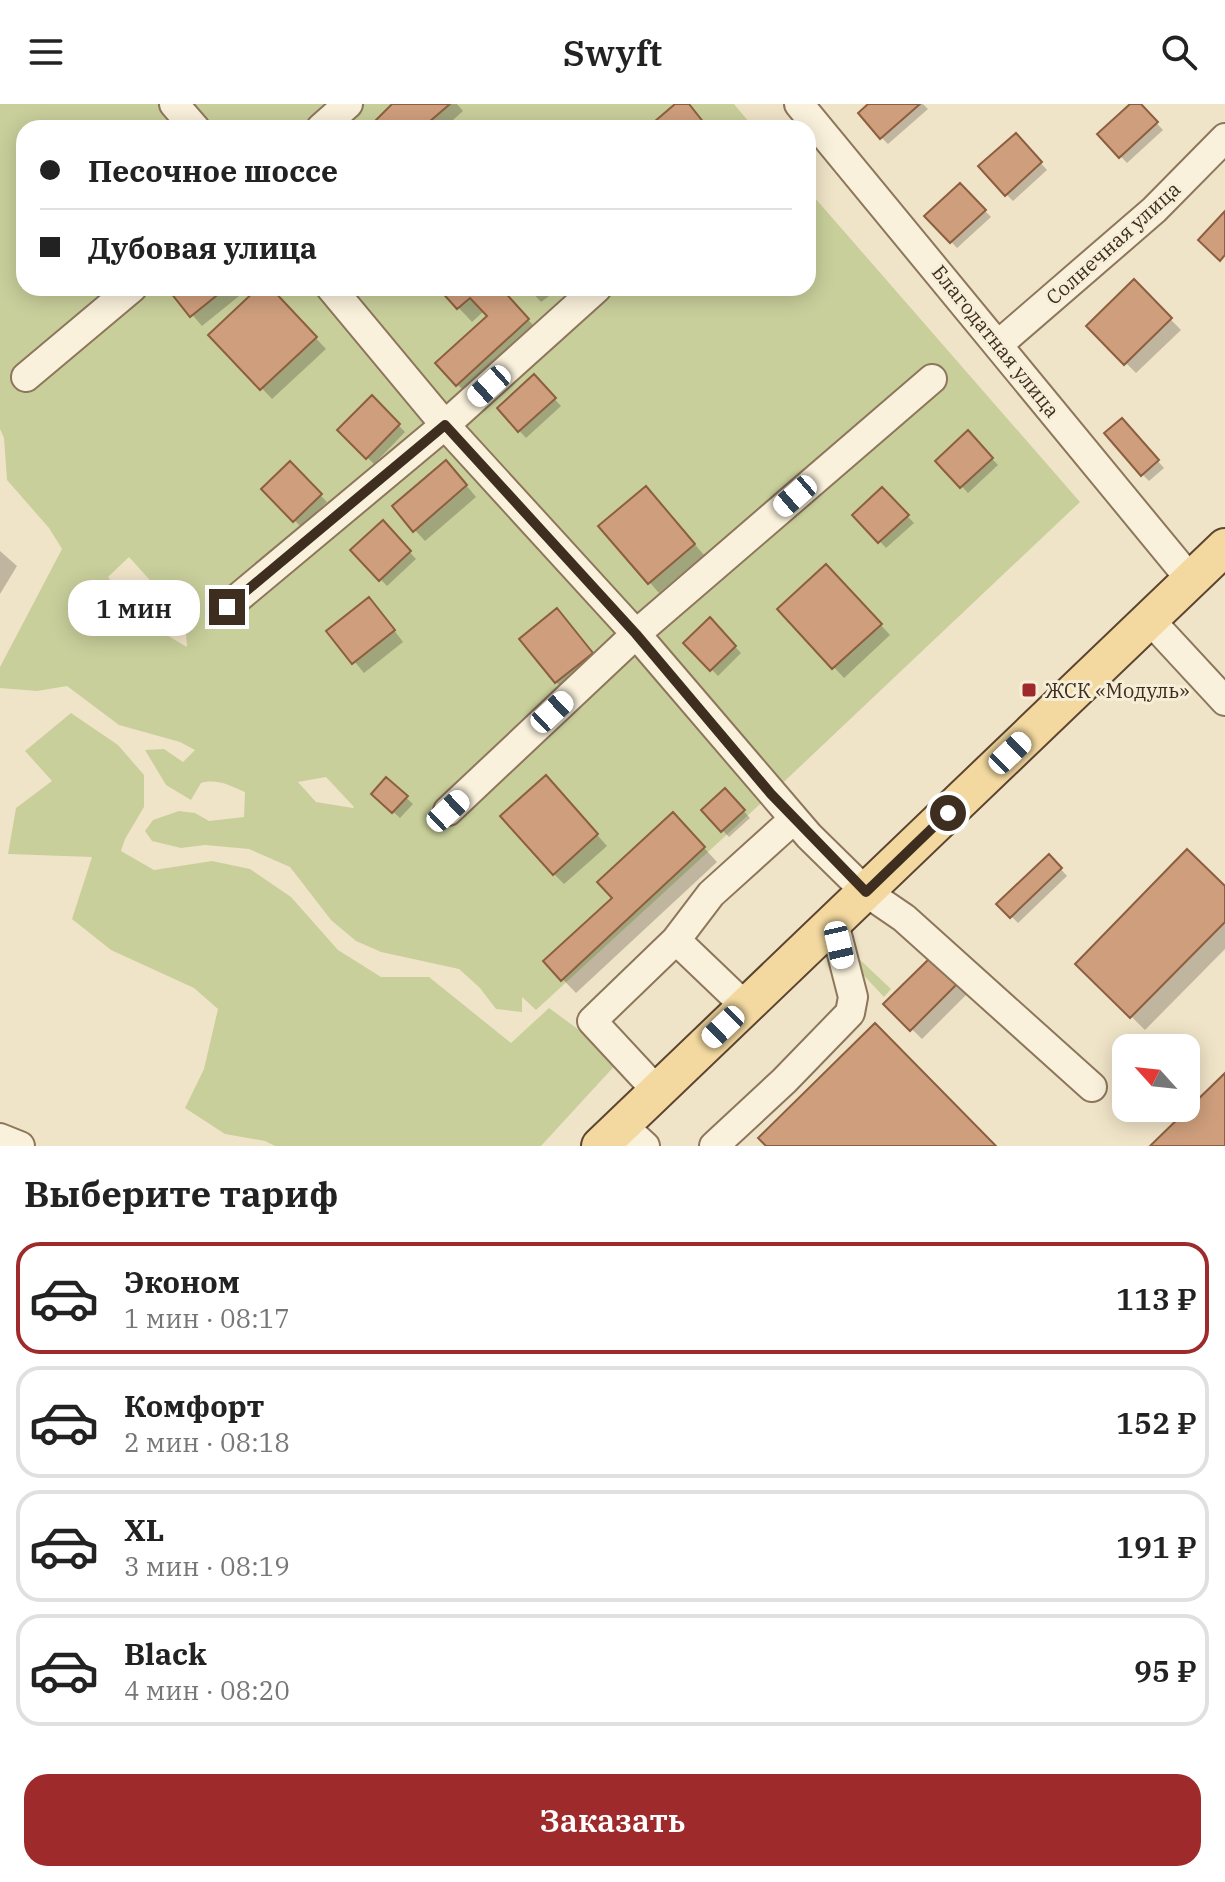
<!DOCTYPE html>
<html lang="ru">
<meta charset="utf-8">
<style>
body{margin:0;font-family:"IBM Plex Serif",serif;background:#f2f2f2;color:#222;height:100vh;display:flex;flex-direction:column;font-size:30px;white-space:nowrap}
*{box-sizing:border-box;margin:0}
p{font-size:26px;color:#767676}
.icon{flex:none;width:44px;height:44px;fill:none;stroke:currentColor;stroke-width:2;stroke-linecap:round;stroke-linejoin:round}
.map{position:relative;height:1042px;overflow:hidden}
.side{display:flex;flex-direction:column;background:#fff;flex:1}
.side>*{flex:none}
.hud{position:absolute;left:16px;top:16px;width:800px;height:176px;border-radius:24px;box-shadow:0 4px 20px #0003;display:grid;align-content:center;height:176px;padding:0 24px;background:#fff}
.needle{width:52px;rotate:297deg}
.fabs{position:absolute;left:1112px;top:930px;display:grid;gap:16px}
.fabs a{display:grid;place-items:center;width:88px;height:88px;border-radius:16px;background:#fff;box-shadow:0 4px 20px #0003;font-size:40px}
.end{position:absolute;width:36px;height:36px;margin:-18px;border:10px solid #3d2e20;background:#fff;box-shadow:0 0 0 4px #fff}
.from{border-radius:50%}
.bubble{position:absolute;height:56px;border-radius:24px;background:#fff;box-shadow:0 4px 20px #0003;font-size:26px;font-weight:600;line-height:56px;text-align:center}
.car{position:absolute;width:24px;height:48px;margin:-24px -12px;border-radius:10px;box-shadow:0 0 6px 2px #0007;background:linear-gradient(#fff 24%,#345 0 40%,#fff 0 76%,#345 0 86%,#fff 0)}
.hud b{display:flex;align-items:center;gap:28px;height:76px;font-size:30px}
.hud b+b{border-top:2px solid #e0e0e0}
.hud i{width:20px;height:20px;background:#222}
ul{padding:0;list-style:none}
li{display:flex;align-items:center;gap:24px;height:112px;margin:0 16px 12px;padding:0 8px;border:4px solid #e0e0e0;border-radius:24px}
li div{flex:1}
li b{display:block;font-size:30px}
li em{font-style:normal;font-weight:600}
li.on{border-color:#9e2a2b}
li>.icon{width:72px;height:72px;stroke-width:1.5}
h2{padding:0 24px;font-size:36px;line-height:96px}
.cta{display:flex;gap:16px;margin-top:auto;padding:16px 24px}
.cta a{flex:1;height:92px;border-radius:24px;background:#9e2a2b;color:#fff;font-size:32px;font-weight:600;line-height:92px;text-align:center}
header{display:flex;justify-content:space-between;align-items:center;height:104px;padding:0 24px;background:#fff;font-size:36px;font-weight:600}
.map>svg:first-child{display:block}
.green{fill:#c9cf9b;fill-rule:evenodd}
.shadow{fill:#0003}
.building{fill:#cf9f7d;stroke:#8d5f41;stroke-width:2}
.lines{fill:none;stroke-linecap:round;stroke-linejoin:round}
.minor-casing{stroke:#8d765c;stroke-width:32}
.major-casing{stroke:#5b4430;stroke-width:40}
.minor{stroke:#faf1dc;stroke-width:28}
.major{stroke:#f3d9a0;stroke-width:36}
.route{stroke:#3d2e20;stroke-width:10}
.poi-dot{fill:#9e2a2b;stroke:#f7eed8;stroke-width:3}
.labels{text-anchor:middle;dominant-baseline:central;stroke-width:6;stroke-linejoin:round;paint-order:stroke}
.street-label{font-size:20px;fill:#3d2e20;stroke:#f7eed8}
.poi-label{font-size:20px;fill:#3d2e20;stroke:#f7eed8;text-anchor:start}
</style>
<header><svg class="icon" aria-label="menu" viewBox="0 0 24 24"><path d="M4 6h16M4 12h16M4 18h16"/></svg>Swyft<svg class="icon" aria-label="search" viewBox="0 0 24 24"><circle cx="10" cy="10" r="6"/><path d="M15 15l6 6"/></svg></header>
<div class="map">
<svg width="1225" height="1042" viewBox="0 0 1225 1042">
<rect width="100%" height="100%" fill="#f0e4c8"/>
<!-- green -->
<path class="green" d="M 0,0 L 734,0 L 754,24 L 24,24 L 24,184 L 808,184 L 808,86 L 1080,398 L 771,690 L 536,906 L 522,893 L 522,908 L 496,905 L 480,884 L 459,865 L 381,848 L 356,837 L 331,816 L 290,763 L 249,745 L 205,741 L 181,744 L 152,737 L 145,727 L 153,716 L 179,707 L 195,709 L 209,717 L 244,713 L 245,688 C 231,682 217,674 201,679 L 191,696 L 166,681 L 145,646 L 164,645 L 183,658 L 195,646 L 180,638 L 119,621 L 67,582 L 37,587 L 0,584 L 0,563 L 62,445 L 49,424 L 7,376 L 4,334 L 0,325 ZM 129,453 L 185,515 L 187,543 L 136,513 L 108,473 ZM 326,673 L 354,703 L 353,704 L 316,698 L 298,678 Z
M 71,609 L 118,641 L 144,671 L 144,703 L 125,735 L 121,747 L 154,766 L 212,757 L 250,765 L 291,793 L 338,846 L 381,873 L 429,873 L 511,939 L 549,904 L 620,956 L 541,1042 L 275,1042 L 265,1037 L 225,1030 L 185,1004 L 204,965 L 218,905 L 194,884 L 111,846 L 72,815 L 92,753 L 8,750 L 16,704 L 52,677 L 25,647 Z
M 856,852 L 891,885 L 884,893 L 853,860 Z"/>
<!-- shadow -->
<path class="shadow" d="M 395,0 L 457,0 L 463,7 L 444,24 L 371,24 Z
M 871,0 L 923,0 L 928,5 L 888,40 L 881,33 Z
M 1133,0 L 1139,0 L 1163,26 L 1127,59 L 1099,30 Z
M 116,18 L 122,24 L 108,24 Z
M 1022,38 L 1047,66 L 1013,97 L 1006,90 Z
M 960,81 L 991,113 L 957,144 L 927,112 Z
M 1134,178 L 1181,226 L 1136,269 L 1089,222 Z
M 169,184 L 249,184 L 202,222 Z
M 261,184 L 269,184 L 326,245 L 272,295 L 211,231 Z
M 440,184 L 500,184 L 541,230 L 471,294 L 457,280 L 489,212 L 484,207 L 472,218 Z
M 528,184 L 560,184 L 541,198 Z
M 534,273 L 561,302 L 526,334 L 499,305 Z
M 372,294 L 405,328 L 374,360 L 339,326 Z
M 1128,323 L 1164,364 L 1149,377 L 1142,370 Z
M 968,329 L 998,361 L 968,389 L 938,357 Z
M 290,360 L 327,398 L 301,423 L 264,385 Z
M 456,369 L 476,393 L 425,437 L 394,403 Z
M 882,386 L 914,419 L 886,444 L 855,411 Z
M 656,395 L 704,451 L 659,489 L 601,422 Z
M 383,419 L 416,455 L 387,482 L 353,446 Z
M 0,447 L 17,462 L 0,490 Z
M 836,472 L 890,531 L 844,574 L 780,505 Z
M 379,506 L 403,538 L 364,569 L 329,527 Z
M 710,516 L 741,549 L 718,572 L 686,539 Z
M 567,517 L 602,560 L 566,588 L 556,578 Z
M 386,675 L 413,700 L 400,714 L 373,690 Z
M 556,684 L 607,742 L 564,780 L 554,770 Z
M 725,687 L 750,714 L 729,733 L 703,706 Z
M 686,724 L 717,758 L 576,889 L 546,858 Z
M 1049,752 L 1067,772 L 1018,819 L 999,800 Z
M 1225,785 L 1225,845 L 1145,926 L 1078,860 Z
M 933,854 L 968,889 L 922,935 L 886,900 Z"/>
<!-- building -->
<path class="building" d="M 392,0 L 450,0 L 422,24 L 368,24 Z
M 675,0 L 689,0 L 708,24 L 647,24 Z
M 868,0 L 920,0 L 880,35 L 858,9 Z
M 1130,0 L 1141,0 L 1158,18 L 1119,54 L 1097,30 Z
M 1016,29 L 1042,58 L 1005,92 L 978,62 Z
M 960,79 L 986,106 L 950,139 L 924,112 Z
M 1225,107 L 1225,151 L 1220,157 L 1198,136 Z
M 1134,175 L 1172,214 L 1124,261 L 1086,222 Z
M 167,184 L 226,184 L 190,213 Z
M 258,184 L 271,184 L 317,233 L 260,286 L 208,231 Z
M 438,184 L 501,184 L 529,215 L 456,282 L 435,259 L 487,212 L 470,194 L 457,205 Z
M 534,270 L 556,294 L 518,328 L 497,304 Z
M 372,291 L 400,320 L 366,355 L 337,326 Z
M 1122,314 L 1159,356 L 1141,372 L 1104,329 Z
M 968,326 L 993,354 L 960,384 L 935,357 Z
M 446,356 L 467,381 L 413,428 L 392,402 Z
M 290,357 L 322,390 L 293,418 L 261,385 Z
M 646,382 L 695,440 L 648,480 L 598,422 Z
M 882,383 L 909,411 L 878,439 L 852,411 Z
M 383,416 L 411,447 L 379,477 L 350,446 Z
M 826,460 L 882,520 L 832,565 L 777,505 Z
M 369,493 L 395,526 L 352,560 L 326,527 Z
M 557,504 L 593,549 L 555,579 L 519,535 Z
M 710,513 L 736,542 L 710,567 L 683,539 Z
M 546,671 L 598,730 L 553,771 L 500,712 Z
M 386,673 L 408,692 L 392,709 L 371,690 Z
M 725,684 L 745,706 L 721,728 L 701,706 Z
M 673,708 L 705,743 L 561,877 L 543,857 L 612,794 L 597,778 Z
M 1187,745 L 1225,782 L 1225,818 L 1130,914 L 1075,860 Z
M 1049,750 L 1062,764 L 1010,814 L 996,800 Z
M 933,851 L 959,878 L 910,927 L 883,900 Z
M 875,919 L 996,1042 L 766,1042 L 758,1034 Z
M 1225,969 L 1225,1042 L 1150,1042 Z"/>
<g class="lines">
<!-- minor casing -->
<g class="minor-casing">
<path id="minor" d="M 174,0 L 195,24
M 799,0 L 1191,476
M 321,24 L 348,0
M 331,184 L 445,321 L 636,530 L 809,732 L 866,788 L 904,814 L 1092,983
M 999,240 L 1154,106 L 1225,34
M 26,273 L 132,184
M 227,503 L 445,321 L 597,184
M 1150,516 L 1225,597
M 448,707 L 636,530 L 932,275
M 676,836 L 711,790 L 794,715
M 657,987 L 592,917 L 676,836 L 745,902
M 622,1021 L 645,1042
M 0,1034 L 20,1042
M 714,1042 L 784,977 L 850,909 L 853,893 L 834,819"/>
</g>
<!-- major casing -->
<g class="major-casing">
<path id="major" d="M 600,1042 L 1225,443"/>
</g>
<!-- minor -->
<use href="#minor" class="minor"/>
<!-- major -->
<use href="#major" class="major"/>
</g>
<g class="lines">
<!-- route -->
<path class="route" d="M 227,503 L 445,321 L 636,530 L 771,690 L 866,788 L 948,709"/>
</g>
<!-- markers -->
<rect class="poi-dot" x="1021" y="578" width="16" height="16" rx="4"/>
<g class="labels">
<!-- street labels -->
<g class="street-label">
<text transform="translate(1113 139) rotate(-42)">Солнечная улица</text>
<text transform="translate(996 237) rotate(51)">Благодатная улица</text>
</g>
<!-- poi labels -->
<g class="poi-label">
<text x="1045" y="586">ЖСК «Модуль»</text>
</g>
</g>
</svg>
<div class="fabs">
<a><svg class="needle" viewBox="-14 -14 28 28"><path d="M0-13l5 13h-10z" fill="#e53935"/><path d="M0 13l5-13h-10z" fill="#767676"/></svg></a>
</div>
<i class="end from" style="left:948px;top:709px"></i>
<i class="end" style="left:227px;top:503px"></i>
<div class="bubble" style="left:68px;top:476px;width:132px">1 мин</div>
<i class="car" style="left:489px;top:282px;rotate:228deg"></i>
<i class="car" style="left:795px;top:392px;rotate:229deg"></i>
<i class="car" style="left:552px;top:608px;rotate:47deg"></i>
<i class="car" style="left:1010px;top:649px;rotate:46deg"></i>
<i class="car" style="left:448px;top:707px;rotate:47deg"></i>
<i class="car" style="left:839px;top:841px;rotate:167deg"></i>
<i class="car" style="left:723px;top:923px;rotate:226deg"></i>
<div class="hud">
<b><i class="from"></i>Песочное шоссе</b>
<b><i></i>Дубовая улица</b>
</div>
</div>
<section class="side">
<h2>Выберите тариф</h2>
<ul>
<li class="on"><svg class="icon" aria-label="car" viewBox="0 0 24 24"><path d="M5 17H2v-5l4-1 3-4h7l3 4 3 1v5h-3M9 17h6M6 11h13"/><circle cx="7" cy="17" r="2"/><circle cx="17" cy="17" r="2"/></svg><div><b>Эконом</b><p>1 мин · 08:17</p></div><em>113 ₽</em></li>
<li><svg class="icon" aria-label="car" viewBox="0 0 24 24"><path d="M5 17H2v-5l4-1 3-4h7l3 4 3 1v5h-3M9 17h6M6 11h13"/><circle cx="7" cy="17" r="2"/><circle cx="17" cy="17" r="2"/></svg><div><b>Комфорт</b><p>2 мин · 08:18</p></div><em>152 ₽</em></li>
<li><svg class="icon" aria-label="car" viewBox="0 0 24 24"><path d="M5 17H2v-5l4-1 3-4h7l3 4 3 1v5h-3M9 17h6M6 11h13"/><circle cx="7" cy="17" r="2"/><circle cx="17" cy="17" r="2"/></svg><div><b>XL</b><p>3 мин · 08:19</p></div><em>191 ₽</em></li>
<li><svg class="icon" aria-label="car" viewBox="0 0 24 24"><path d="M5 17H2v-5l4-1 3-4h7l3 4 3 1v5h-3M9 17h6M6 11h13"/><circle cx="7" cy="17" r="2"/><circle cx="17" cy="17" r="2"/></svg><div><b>Black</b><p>4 мин · 08:20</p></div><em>95 ₽</em></li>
</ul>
<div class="cta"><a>Заказать</a></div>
</section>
